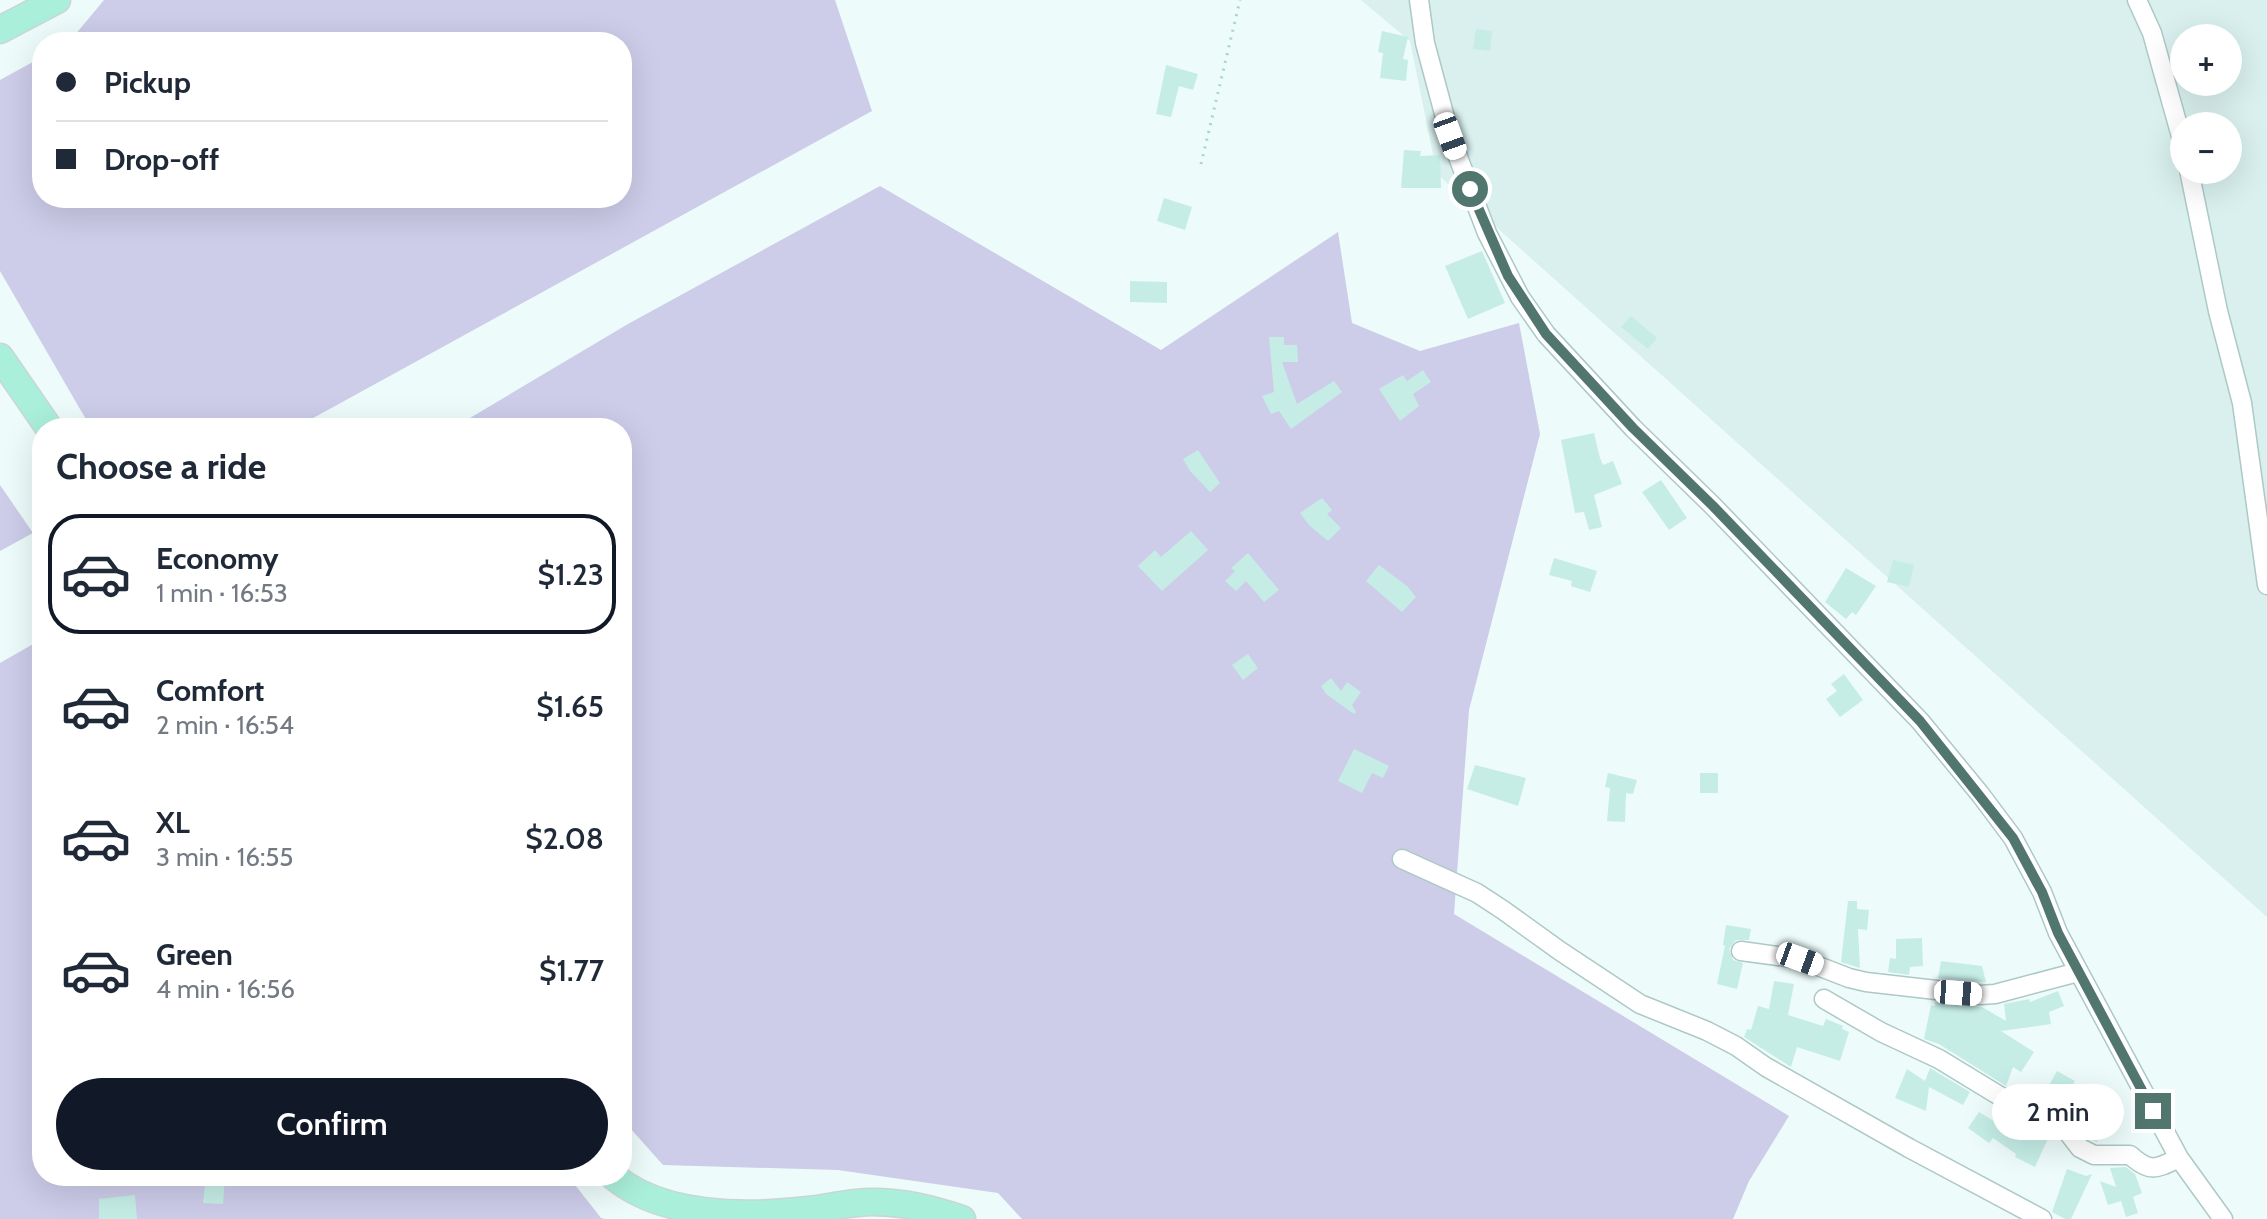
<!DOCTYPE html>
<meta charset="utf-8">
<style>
body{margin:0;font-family:Cabin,sans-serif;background:#f2f2f3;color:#1f2937;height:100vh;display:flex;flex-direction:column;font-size:30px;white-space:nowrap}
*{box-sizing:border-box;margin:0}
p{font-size:26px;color:#747a83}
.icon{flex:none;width:44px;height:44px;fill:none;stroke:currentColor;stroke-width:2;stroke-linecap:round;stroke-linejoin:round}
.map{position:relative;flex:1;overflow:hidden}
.panel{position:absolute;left:32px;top:418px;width:600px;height:768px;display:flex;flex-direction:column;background:#fff;border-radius:32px;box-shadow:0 8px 32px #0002}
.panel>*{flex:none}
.banner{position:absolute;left:32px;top:32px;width:600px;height:176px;border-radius:32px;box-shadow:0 8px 32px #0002;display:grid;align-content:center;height:176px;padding:0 24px;background:#fff}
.fabs{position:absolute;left:2170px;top:24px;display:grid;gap:16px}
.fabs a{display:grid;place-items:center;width:72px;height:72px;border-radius:50%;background:#fff;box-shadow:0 8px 32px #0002;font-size:40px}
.end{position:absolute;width:36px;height:36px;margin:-18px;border:10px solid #51766e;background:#fff;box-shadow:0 0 0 4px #fff}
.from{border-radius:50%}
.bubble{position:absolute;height:56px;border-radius:28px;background:#fff;box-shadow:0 8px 32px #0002;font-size:26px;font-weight:600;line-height:56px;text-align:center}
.car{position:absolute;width:24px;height:48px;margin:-24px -12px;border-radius:10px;box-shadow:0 0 6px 2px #0007;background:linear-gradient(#fff 24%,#345 0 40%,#fff 0 76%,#345 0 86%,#fff 0)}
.banner b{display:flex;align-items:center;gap:28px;height:76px;font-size:30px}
.banner b+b{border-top:2px solid #e0e1e3}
.banner i{width:20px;height:20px;background:#1f2937}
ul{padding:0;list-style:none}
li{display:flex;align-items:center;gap:24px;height:120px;margin:0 16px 12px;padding:0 8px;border:4px solid transparent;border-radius:32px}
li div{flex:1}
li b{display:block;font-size:30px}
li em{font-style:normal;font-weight:600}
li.selected{border-color:#111827}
li>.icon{width:72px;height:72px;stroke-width:1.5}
h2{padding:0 24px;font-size:36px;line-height:96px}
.cta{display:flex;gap:16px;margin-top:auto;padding:16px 24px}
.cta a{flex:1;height:92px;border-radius:48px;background:#111827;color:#fff;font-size:32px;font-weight:600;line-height:92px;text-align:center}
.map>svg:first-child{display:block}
.residential{fill:#d9f0ef;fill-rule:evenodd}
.green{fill:#cdcce9}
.building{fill:#c5ede6}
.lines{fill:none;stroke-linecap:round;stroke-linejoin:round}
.minor-casing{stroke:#adc9c5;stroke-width:21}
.highway-casing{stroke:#cbd6d4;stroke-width:29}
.path{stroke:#a9d4cc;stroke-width:3;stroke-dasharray:2 6;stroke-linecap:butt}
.minor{stroke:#fff;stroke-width:18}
.highway{stroke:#aaefda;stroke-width:26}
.route{stroke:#51766e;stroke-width:10}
</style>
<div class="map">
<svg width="2267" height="1219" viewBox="0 0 2267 1219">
<rect width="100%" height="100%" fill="#edfbfb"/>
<!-- residential -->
<path class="residential" d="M 1361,0 L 2267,0 L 2267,917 L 1437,174 L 1410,41 ZM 2184,38 L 2228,38 L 2228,82 L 2184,82 ZM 2184,126 L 2228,126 L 2228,170 L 2184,170 Z"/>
<!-- green -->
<path class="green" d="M 104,0 L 835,0 L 872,111 L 295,428 L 91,428 L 0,271 L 0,80 L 42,57 L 42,198 L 622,198 L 622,42 L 69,42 Z
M 880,186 L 1161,350 L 1338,232 L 1352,323 L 1420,351 L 1519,323 L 1540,434 L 1469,710 L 1454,914 L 1789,1116 L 1749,1181 L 1733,1219 L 1022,1219 L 998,1193 L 838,1170 L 663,1165 L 622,1119 L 622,428 L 453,428 L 628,324 Z
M 0,485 L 33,533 L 0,551 Z
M 42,639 L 42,1176 L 568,1176 L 601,1218 L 605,1219 L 0,1219 L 0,663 Z"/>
<!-- building -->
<path class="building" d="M 1476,29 L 1492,31 L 1490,51 L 1473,49 Z
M 1382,31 L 1408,37 L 1403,59 L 1408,60 L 1406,81 L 1380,78 L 1383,53 L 1378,52 Z
M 1166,65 L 1198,74 L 1193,90 L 1179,86 L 1171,117 L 1156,114 Z
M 1404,150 L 1421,151 L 1420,156 L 1440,155 L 1441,188 L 1401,188 Z
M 1164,198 L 1192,207 L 1185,230 L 1157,221 Z
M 1482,251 L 1505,303 L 1468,319 L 1445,266 Z
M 1130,281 L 1167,282 L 1167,303 L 1130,302 Z
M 1631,316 L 1657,338 L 1648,349 L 1621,327 Z
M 1269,337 L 1284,337 L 1284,345 L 1297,345 L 1298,362 L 1282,362 L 1297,404 L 1334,381 L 1342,392 L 1291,429 L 1279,411 L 1271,414 L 1262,396 L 1274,392 Z
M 1423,370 L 1431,382 L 1413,394 L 1419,406 L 1400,421 L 1379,389 L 1403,375 L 1407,381 Z
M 1594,433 L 1600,458 L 1603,465 L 1613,461 L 1622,484 L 1594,495 L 1602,527 L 1589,530 L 1584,512 L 1575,513 L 1561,440 Z
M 1198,450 L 1220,483 L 1210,492 L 1190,471 L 1183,459 Z
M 1661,480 L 1687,518 L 1669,530 L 1642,492 Z
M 1322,498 L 1332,510 L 1327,514 L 1341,528 L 1328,541 L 1310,526 L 1300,513 Z
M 1191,531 L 1208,550 L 1162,591 L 1138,566 L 1155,550 L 1161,557 Z
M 1248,553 L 1279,590 L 1264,602 L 1246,581 L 1236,591 L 1225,581 L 1235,571 L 1231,568 Z
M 1554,558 L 1597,571 L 1590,592 L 1571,586 L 1572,581 L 1549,575 Z
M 1893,560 L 1914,565 L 1909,587 L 1887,582 Z
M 1379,565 L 1407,586 L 1416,597 L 1402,612 L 1366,581 Z
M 1846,568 L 1876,586 L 1856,615 L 1852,612 L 1846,619 L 1825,602 Z
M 1248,654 L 1258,668 L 1243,680 L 1232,665 Z
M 1844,674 L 1863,700 L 1840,717 L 1826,699 L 1837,691 L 1831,684 Z
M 1331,678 L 1341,691 L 1347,682 L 1361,692 L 1352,705 L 1356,712 L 1354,714 L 1326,694 L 1321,686 Z
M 1354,749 L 1389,766 L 1383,778 L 1372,773 L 1362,793 L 1338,781 Z
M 1475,765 L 1526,778 L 1518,806 L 1467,789 Z
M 1608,773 L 1637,780 L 1633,794 L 1626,793 L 1625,822 L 1607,821 L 1610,788 L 1605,787 Z
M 1700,773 L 1718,773 L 1718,793 L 1700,793 Z
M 1848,901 L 1857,901 L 1857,909 L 1869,910 L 1867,930 L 1858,929 L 1860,968 L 1841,962 Z
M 1726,925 L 1751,929 L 1749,940 L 1736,940 L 1729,949 L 1733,960 L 1743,963 L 1737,989 L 1717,984 L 1725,946 L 1723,945 Z
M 1922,938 L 1923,966 L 1910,967 L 1909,975 L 1888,972 L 1890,958 L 1896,959 L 1896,939 Z
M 1941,961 L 1982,966 L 1986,982 L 1938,978 Z
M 1774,981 L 1794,984 L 1788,1015 L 1823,1026 L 1826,1019 L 1843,1026 L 1842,1029 L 1849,1032 L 1840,1061 L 1797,1047 L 1791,1067 L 1744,1037 L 1747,1029 L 1751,1030 L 1758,1006 L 1769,1009 Z
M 2058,991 L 2064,1006 L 2049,1012 L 2051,1024 L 2001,1031 L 2034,1052 L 2021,1072 L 2013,1067 L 2006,1086 L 1939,1044 L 1924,1039 L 1931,1005 L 1935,1006 L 1935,1002 L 1982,1007 L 2006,1021 L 2004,1004 L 2029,999 L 2030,1002 Z
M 1930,1068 L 1970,1092 L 1963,1105 L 1929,1087 L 1926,1111 L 1895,1098 L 1907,1069 L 1925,1081 Z
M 2057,1071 L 2075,1081 L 2066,1097 L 2048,1087 Z
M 2106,1089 L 2123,1102 L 2110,1125 L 2102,1121 L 2097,1142 L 2088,1138 L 2084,1133 L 2088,1119 Z
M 1979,1112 L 2020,1137 L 2024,1124 L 2050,1134 L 2035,1167 L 2015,1157 L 2016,1154 L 1993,1138 L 1989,1143 L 1968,1128 Z
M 2126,1167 L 2135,1174 L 2142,1193 L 2133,1197 L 2138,1213 L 2126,1217 L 2121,1201 L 2108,1205 L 2100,1181 L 2116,1187 L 2110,1168 Z
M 2067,1169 L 2086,1176 L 2092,1174 L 2071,1219 L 2065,1219 L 2052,1212 Z
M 206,1176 L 225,1176 L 223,1204 L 203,1203 Z
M 135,1195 L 137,1219 L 99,1219 L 99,1199 Z"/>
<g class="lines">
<!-- minor casing -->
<g class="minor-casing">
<path id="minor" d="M 1419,0 L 1425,43 L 1450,136 L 1487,233 L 1520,297 L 1546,334 L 1633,428 L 1713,506 L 1920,721 L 1980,794 L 2013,838 L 2042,892 L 2058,933 L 2179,1158 L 2223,1219
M 2137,0 L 2152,33 L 2184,147
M 2189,170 L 2218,311 L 2242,403 L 2267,585
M 1402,859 L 1477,893 L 1503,910 L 1560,951 L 1640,1004 L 1707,1031 L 1736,1046 L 1766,1067 L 1909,1148 L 2042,1219
M 1741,951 L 1800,959 L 1849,978 L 1866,982 L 1980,995 L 1995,994 L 2078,972
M 1824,999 L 1881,1032 L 1939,1059 L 2026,1112 L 2063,1126 L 2080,1148 L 2094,1155 L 2130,1155 C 2150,1173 2156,1169 2179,1158"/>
</g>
<!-- highway casing -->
<g class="highway-casing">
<path id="highway" d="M 0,30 L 57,0
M 0,357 L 49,428
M 613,1176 C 664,1219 753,1217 818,1209 C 836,1206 854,1202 872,1202 C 905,1202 931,1209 962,1219"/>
</g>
<!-- path -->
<path class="path" d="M 1201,164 L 1240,0"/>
<!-- minor -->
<use href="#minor" class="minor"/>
<!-- highway -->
<use href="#highway" class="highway"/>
</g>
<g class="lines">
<!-- route -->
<path class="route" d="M 1470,189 L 1508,276 L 1546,334 L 1633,428 L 1713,506 L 1920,721 L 2013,838 L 2042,892 L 2058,933 L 2153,1111"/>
</g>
</svg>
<div class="fabs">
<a>+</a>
<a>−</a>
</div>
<i class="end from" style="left:1470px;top:189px"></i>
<i class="end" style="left:2153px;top:1111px"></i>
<div class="bubble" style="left:1992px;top:1084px;width:132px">2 min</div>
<i class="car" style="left:1450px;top:136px;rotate:160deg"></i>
<i class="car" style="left:1800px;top:959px;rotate:110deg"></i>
<i class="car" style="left:1958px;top:993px;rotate:94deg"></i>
<div class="banner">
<b><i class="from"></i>Pickup</b>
<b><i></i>Drop-off</b>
</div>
<section class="panel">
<h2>Choose a ride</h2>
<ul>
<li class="selected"><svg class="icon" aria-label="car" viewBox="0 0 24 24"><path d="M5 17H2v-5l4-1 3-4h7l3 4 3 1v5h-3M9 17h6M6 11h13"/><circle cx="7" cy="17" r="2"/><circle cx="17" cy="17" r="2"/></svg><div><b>Economy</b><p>1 min · 16:53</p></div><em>$1.23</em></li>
<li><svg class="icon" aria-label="car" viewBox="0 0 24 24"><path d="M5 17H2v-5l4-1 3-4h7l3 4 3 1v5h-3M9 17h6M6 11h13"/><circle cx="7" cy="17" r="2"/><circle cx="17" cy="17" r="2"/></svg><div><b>Comfort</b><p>2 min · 16:54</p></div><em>$1.65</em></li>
<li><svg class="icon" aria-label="car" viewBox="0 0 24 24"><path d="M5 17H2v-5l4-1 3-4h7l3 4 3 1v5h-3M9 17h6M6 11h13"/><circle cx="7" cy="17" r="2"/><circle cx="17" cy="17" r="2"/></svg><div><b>XL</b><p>3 min · 16:55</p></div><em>$2.08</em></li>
<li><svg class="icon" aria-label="car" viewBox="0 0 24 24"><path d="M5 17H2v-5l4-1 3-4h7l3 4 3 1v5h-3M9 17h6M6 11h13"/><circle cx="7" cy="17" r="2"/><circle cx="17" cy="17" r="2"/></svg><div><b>Green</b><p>4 min · 16:56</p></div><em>$1.77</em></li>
</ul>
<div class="cta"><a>Confirm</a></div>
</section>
</div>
